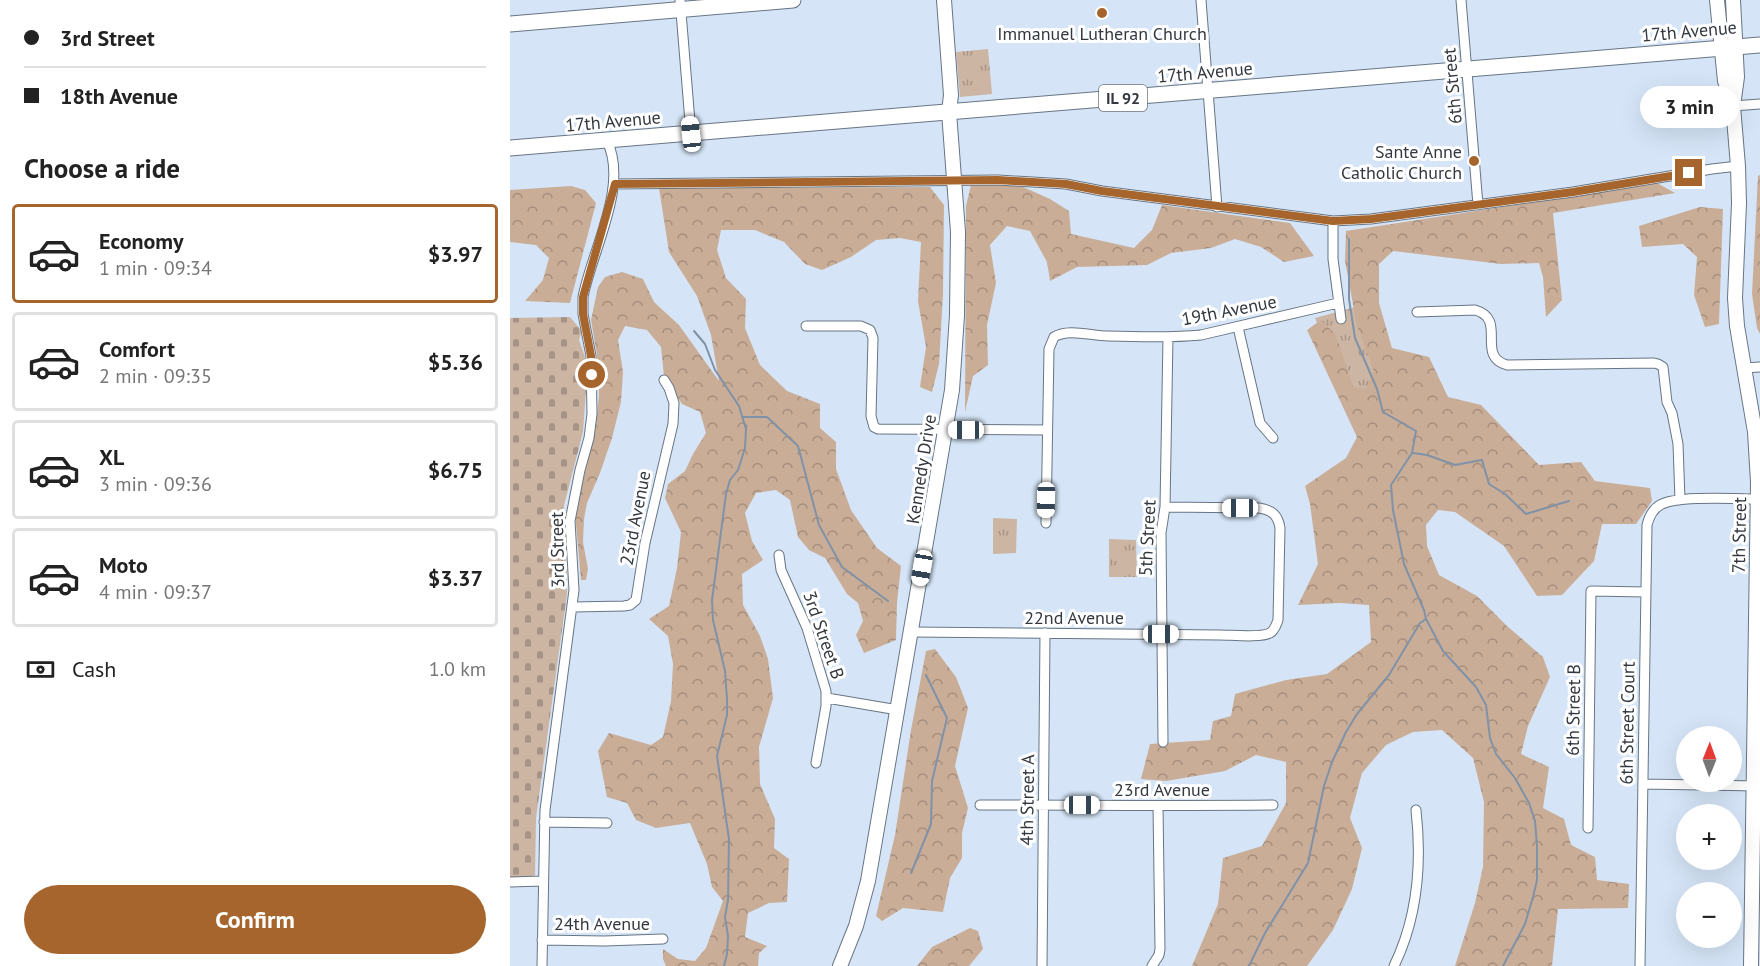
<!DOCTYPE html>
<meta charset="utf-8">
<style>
body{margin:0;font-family:"PT Sans",sans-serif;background:#f2f2f2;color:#222;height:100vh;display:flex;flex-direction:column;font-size:22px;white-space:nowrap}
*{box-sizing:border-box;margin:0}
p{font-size:20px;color:#767676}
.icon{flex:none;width:33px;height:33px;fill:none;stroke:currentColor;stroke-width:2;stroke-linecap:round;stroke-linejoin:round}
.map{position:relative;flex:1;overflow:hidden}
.panel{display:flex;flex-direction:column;background:#fff;width:510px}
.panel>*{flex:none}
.banner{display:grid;align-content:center;height:132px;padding:0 24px;background:#fff}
.needle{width:39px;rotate:1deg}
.controls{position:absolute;left:1166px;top:726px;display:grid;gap:12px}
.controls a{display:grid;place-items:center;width:66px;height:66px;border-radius:50%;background:#fff;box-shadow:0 6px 24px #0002;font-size:30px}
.end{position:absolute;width:27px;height:27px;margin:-14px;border:8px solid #a5652d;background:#fff;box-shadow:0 0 0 3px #fff}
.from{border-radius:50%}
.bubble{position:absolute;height:42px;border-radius:21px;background:#fff;box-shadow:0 6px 24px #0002;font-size:20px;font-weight:800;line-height:42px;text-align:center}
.car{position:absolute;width:18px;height:36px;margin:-18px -9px;border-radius:8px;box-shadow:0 0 4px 2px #0007;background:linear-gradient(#fff 24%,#345 0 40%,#fff 0 76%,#345 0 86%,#fff 0)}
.banner b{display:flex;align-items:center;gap:21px;height:57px;font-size:22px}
.banner b+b{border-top:2px solid #e0e0e0}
.banner i{width:15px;height:15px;background:#222}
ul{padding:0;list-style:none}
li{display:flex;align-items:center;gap:18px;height:99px;margin:0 12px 9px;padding:0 12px;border:3px solid #e0e0e0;border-radius:6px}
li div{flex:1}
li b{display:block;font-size:22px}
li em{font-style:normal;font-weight:800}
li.active{border-color:#a5652d}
li>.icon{width:54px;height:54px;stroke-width:1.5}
h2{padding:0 24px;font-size:27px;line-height:72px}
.pay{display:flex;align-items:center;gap:15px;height:66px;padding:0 24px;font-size:22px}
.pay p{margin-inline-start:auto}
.cta{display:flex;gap:12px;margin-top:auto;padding:12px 24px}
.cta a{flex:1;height:69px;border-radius:36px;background:#a5652d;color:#fff;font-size:24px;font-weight:800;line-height:69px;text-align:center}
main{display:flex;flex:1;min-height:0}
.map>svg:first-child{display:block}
.grass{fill:url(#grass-tufts)}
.forest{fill:url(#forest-crowns)}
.cemetery{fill:url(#cemetery-stones)}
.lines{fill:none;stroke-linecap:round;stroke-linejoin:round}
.stream{stroke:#8092a7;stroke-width:2}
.street-casing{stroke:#677584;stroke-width:11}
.secondary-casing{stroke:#677584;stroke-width:16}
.primary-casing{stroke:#677584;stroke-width:17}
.street{stroke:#fff;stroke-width:9}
.secondary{stroke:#fff;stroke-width:14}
.primary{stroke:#fff;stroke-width:15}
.route{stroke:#a5652d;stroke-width:8}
.poi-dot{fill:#a5652d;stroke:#fff;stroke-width:2}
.labels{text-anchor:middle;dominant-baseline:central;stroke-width:6;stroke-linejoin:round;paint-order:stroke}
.shield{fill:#fff;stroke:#707479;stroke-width:1.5}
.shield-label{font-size:16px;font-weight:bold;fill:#32383f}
.street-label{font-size:18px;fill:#32383f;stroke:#fff}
.poi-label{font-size:18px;fill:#32383f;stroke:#fff}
</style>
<main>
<section class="panel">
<div class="banner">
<b><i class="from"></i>3rd Street</b>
<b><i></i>18th Avenue</b>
</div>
<h2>Choose a ride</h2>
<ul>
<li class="active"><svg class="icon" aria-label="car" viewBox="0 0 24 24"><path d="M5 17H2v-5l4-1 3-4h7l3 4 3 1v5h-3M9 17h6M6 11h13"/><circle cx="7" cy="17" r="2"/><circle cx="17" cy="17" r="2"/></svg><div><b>Economy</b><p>1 min · 09:34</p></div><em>$3.97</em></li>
<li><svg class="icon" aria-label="car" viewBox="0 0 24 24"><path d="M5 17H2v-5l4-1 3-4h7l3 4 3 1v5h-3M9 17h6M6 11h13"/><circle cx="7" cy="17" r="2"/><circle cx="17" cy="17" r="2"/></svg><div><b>Comfort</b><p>2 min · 09:35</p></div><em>$5.36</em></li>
<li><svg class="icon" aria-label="car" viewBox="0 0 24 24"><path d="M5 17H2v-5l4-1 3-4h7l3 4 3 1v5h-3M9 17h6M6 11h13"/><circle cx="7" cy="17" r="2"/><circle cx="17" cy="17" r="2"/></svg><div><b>XL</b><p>3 min · 09:36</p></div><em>$6.75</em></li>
<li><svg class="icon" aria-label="car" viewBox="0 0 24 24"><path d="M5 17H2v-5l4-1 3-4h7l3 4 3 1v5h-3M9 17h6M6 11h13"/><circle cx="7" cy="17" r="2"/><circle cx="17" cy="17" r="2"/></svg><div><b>Moto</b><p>4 min · 09:37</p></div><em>$3.37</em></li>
</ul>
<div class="pay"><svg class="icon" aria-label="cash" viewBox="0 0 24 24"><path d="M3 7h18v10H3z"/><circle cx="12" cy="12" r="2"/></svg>Cash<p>1.0 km</p></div>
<div class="cta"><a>Confirm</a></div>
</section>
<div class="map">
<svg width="1250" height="966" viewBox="0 0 1250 966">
<defs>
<pattern id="grass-tufts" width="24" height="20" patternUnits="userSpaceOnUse" patternTransform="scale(1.5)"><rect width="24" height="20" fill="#cdb5a3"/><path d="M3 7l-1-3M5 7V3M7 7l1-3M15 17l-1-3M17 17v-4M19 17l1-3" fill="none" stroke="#a79486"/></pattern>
<pattern id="forest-crowns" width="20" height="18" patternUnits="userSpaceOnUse" patternTransform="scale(1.5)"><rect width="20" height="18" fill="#caad97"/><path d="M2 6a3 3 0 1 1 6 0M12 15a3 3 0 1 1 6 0" fill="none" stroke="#a58e7d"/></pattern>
<pattern id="cemetery-stones" width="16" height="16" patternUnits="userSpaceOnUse" patternTransform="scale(1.5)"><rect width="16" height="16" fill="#cdb5a3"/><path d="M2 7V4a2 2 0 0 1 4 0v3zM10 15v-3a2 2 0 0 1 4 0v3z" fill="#a79486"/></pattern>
</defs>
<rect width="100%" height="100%" fill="#d5e5f7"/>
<!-- grass -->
<path class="grass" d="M 478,49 L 482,94 L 450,97 L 446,52 Z
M 845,307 L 885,425 L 849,434 L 805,318 Z
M 483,518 L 507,519 L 506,553 L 483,554 Z
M 599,539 L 626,540 L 627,577 L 599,577 Z"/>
<!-- forest -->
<path class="forest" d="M 1250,175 L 1250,334 L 1247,328 L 1242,294 L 1248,176 Z
M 502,182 L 540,199 L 559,211 L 561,234 L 624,248 L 642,230 L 652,205 L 780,223 L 804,256 L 774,262 L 751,247 L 725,239 L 701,248 L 661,253 L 637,265 L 567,267 L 540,281 L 537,262 L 520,231 L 497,226 L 480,245 L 486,283 L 477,325 L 478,365 L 463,376 L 455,412 L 456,206 L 461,185 Z
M 1147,183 L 1165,193 L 1043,213 L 1052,300 L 1036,317 L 1033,277 L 1029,263 L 991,264 L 883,251 L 869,264 L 869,303 L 882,348 L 919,357 L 938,397 L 971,405 L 1029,465 L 1071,462 L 1085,481 L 1140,488 L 1142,501 L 1126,524 L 1092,524 L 1084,561 L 1052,595 L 1027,596 L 994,546 L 945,512 L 928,510 L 916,525 L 917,546 L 929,575 L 967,596 L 997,626 L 1033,657 L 1040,677 L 1018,726 L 1011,754 L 1039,767 L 1033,808 L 1054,819 L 1061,845 L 1085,857 L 1087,880 L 1119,884 L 1118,908 L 1048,909 L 1042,966 L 945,966 L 965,903 L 973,867 L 974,802 L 963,758 L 932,730 L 903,732 L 876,745 L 852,773 L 840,818 L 852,848 L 842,889 L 823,930 L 797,966 L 682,966 L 708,904 L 713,858 L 752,846 L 776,803 L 776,762 L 746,755 L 715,771 L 656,781 L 631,779 L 640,744 L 700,740 L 703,721 L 721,716 L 725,694 L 776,680 L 817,674 L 861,642 L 859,605 L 830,603 L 788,605 L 808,564 L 800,504 L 795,486 L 836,458 L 847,437 L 797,330 L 811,320 L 826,335 L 843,387 L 856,389 L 864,371 L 847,326 L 835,261 L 836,231 Z
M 61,186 L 75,190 L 86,203 L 60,303 L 15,301 L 33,280 L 39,258 L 26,245 L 0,242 L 0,190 Z
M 420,187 L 434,205 L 433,294 L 429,364 L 422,392 L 410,387 L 416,347 L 408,301 L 411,242 L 390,238 L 366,240 L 341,257 L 312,270 L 295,264 L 274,242 L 245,230 L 211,230 L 207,250 L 216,278 L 236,299 L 235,328 L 250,365 L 277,391 L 310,404 L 310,428 L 326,442 L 326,469 L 341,510 L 367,548 L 391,566 L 387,603 L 386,640 L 354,653 L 346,635 L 353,621 L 348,603 L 337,594 L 315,558 L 299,550 L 288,537 L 280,500 L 266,490 L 246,493 L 235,513 L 242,541 L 253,560 L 232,574 L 233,605 L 250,636 L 258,659 L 263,698 L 249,747 L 250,784 L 265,819 L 264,848 L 279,859 L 277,902 L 259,903 L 238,913 L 235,937 L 257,946 L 249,953 L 248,966 L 156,966 L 153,959 L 153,949 L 168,959 L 185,961 L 196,948 L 213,901 L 202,887 L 197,864 L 180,823 L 146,828 L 126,820 L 117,803 L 97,797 L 88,751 L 99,733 L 141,745 L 153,737 L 161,701 L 163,664 L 158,636 L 139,619 L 159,606 L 167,568 L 171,532 L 155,498 L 158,484 L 175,471 L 183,454 L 196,433 L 190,412 L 172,404 L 154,376 L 151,347 L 137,330 L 115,326 L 108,340 L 113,372 L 111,402 L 102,438 L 90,473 L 77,503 L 74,519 L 73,542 L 78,569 L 76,580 L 71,580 L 65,513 L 86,427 L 89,395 L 87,355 L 81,320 L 88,287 L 95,277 L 112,272 L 133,279 L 144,302 L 169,325 L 209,381 L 201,335 L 187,296 L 159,252 L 149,188 Z
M 1190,207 L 1213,209 L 1209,324 L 1195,327 L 1184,295 L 1187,257 L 1173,244 L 1132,247 L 1129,226 Z
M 425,649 L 446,677 L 458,708 L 445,766 L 458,808 L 452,833 L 452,858 L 440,878 L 433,912 L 393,908 L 372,921 L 366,916 L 385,835 L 401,730 L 416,651 Z
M 460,928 L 468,931 L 473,949 L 459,966 L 407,966 L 422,947 Z"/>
<!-- cemetery -->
<path class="cemetery" d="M 60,317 L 71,330 L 71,334 L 69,340 L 75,357 L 76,390 L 73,432 L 49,525 L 49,530 L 47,531 L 54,552 L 57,569 L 57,594 L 26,818 L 25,875 L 22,876 L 0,879 L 0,318 Z"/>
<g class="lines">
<!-- stream -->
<path class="stream" d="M 839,239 L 839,299 L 845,338 L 867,389 L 873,412 L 906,431 L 902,453 L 881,485 L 883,510 L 894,564 L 914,610 L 916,619 L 933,651 L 966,687 L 976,705 L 980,738 L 986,754 L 1005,778 L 1019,803 L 1025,821 L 1027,846 L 1027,880 L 1023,897 L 1015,924 L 993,966
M 184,331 L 195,344 L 205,370 L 229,406 L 236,429 L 235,448 L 228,470 L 220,480 L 216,494 L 202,600 L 203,620 L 215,671 L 217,699 L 217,715 L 207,756 L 219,839 L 218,900 L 215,917 L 218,936 L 217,954 L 214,966
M 232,417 L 257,417 L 288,446 L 309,525 L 332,567 L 378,601
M 903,453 L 917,455 L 945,465 L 972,460 L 979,484 L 995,494 L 1016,514 L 1059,501
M 401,873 L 421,824 L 422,781 L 437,718 L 416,675
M 739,966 L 755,933 L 798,863 L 814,786 L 822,762 L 836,732 L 847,714 L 879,675 L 910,623 L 916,619"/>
<!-- street casing -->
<g class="street-casing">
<path id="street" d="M 170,0 L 181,134
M 691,0 L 707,207
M 951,0 L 968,205
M 1223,106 L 1250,104
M 105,184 L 488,180 L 556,184 L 592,191 L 823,221 L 861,219 L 1063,192 L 1202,169 L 1228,166
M 823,221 L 823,259 L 831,319
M 907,312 L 965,310 C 998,319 965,356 997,365 L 1144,363 L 1148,364 L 1153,367 L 1157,402 L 1162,413 L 1168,444 L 1170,500
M 296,326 L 351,326 L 360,330 L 363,338 L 361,416 L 364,427 L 368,429 L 537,430
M 728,327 L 750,423 L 763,438
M 1234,368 L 1250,367
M 536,523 L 539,349 L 544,337 C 559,328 581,336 598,336 C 629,337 661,338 691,335 L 828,303
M 269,555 L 271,570 L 297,628 L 316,691 L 316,706 L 306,763
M 63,607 L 114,606 L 120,605 L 126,600 L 135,543 L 163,424 L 164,403 L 159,388 L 154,380
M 402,632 L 710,635 C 721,635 751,638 760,633 C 765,630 766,625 768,620 L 770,528 C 768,515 762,510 749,508 L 655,507
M 317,698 L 388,710
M 653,742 L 651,533 L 655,507 L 658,337
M 1133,784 L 1248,786
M 470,805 C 568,805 665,806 763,805
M 34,822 L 97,823
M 1078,828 L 1081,591 L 1136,592
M 0,882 L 32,881
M 32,940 L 94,941 L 153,939
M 32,966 L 35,810 L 64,590 L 60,521 L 70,470 L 79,438 L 82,414 L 81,356 L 73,314 L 73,297 C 82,250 119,186 97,141
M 532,966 L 535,633
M 642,966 L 649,955 L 650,949 L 648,806
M 884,966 C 908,917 912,864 906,810
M 1130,966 L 1137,525 C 1139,517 1143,509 1150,505 C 1167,495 1228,499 1250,499"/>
</g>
<!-- secondary casing -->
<g class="secondary-casing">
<path id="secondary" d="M 1207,0 L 1215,81 L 1222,101
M 1223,0 L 1227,77 L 1223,106 L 1228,166 L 1229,203 L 1225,298 L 1227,326 L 1245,432 L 1248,482 L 1241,966
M 330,966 L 346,926 L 358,881 L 442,390 L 447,315 L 448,232 L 439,112 L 441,95 L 434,0"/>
</g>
<!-- primary casing -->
<g class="primary-casing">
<path id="primary" d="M 0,24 L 283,0
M 0,148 L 1250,45"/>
</g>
<!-- street -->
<use href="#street" class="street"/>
<!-- secondary -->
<use href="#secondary" class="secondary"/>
<!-- primary -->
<use href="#primary" class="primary"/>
</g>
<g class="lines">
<!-- route -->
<path class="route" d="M 82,375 L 81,356 L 73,314 L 73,297 L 105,184 L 488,180 L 556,184 L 592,191 L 823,221 L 861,219 L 1063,192 L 1179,173"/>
</g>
<!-- markers -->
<g class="poi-dot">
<circle cx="592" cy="13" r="6"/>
<circle cx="964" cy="161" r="6"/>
</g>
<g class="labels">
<!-- shield labels -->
<rect class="shield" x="589" y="85" width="48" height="26" rx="4.5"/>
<g class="shield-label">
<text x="613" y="98">IL 92</text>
</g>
<!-- street labels -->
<g class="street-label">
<text transform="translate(1179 31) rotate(-5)">17th Avenue</text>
<text transform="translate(695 72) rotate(-5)">17th Avenue</text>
<text transform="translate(942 86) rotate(-95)">6th Street</text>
<text transform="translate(103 121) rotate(-5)">17th Avenue</text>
<text transform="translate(719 310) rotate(-11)">19th Avenue</text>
<text transform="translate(411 469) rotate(-81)">Kennedy Drive</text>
<text transform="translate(125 518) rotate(-79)">23rd Avenue</text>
<text transform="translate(1229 535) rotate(-89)">7th Street</text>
<text transform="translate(637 538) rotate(-87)">5th Street</text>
<text transform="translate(47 550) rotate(-91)">3rd Street</text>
<text x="564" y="617">22nd Avenue</text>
<text transform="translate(314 635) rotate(71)">3rd Street B</text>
<text transform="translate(1063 710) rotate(-89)">6th Street B</text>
<text transform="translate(1117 723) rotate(-89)">6th Street Court</text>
<text x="652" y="789">23rd Avenue</text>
<text transform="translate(517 800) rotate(-89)">4th Street A</text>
<text x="92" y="923">24th Avenue</text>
</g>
<!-- poi labels -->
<g class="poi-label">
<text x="592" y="33">Immanuel Lutheran Church</text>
<text x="952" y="151" text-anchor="end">Sante Anne<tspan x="952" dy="21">Catholic Church</tspan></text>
</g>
</g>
</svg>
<div class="controls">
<a><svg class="needle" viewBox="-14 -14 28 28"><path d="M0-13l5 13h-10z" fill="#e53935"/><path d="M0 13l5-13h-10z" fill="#767676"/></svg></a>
<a>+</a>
<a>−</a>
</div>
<i class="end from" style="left:82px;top:375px"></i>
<i class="end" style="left:1179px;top:173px"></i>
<div class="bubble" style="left:1130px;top:86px;width:99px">3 min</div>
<i class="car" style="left:181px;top:134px;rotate:354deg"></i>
<i class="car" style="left:456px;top:430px;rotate:270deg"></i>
<i class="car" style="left:536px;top:500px;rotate:181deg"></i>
<i class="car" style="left:730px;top:508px;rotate:270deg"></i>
<i class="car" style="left:412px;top:568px;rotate:190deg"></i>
<i class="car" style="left:651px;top:634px;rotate:90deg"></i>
<i class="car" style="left:572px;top:805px;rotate:90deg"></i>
</div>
</main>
